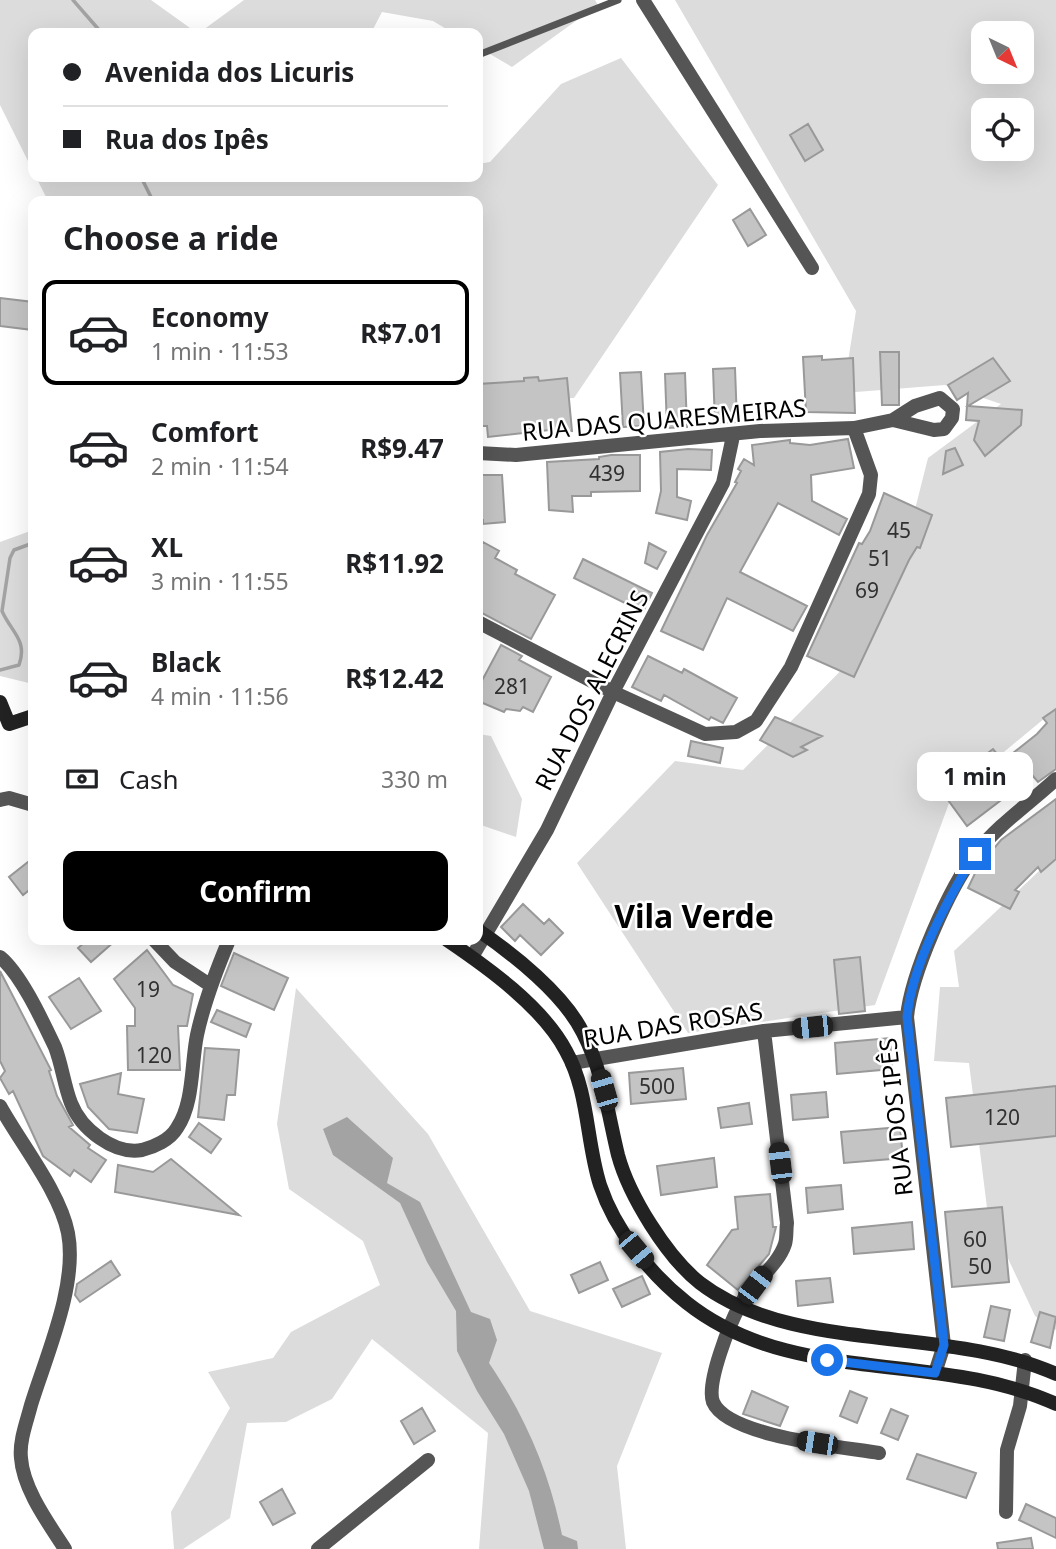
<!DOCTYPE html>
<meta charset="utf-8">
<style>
body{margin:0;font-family:"Noto Sans",sans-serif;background:#f6f6f6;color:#202124;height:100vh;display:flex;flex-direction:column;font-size:26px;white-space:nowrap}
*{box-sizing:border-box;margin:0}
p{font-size:23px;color:#757577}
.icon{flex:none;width:38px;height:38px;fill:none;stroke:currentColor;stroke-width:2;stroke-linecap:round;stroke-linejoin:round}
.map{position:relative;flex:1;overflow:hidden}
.details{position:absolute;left:28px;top:196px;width:455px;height:749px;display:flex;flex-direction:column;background:#fff;border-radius:14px;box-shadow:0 7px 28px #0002}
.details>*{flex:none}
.top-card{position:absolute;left:28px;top:28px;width:455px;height:154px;border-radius:14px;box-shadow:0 7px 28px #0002;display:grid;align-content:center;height:154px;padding:0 35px;background:#fff}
.needle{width:46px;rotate:137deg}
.tools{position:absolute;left:971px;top:21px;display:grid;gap:14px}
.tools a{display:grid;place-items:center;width:63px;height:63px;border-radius:14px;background:#fff;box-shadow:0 7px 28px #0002;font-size:35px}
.end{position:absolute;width:32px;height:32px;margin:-16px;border:9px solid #1a73e8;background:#fff;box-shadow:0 0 0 4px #fff}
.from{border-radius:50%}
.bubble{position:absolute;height:49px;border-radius:14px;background:#fff;box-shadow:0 7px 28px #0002;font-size:23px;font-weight:700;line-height:49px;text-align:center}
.car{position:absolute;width:21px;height:42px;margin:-21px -10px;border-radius:9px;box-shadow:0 0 5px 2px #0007;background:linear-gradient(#222 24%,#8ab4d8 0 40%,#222 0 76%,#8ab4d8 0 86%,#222 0)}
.top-card b{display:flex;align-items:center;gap:24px;height:66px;font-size:26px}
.top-card b+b{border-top:2px solid #e0e0e0}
.top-card i{width:18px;height:18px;background:#202124}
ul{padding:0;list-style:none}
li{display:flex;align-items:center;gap:21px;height:105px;margin:0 14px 10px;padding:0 21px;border:4px solid transparent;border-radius:14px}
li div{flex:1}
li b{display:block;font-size:26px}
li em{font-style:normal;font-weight:700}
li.on{border-color:#000}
li>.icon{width:63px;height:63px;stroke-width:1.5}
h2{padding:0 35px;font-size:32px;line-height:84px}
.pay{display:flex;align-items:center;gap:18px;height:77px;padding:0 35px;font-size:26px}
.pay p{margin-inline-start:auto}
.action{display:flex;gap:14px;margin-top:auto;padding:14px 35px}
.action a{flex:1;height:80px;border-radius:14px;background:#000;color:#fff;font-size:28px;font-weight:700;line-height:80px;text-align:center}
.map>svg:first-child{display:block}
.green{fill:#dcdcdc;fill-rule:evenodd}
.water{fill:#a3a3a3}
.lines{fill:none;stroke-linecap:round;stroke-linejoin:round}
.stream{stroke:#a3a3a3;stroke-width:3.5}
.building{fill:#c4c4c4;stroke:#999;stroke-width:2}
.lane{stroke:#555;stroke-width:7}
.street{stroke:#555;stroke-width:14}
.secondary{stroke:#222;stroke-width:14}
.route{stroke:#1a73e8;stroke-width:9}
.labels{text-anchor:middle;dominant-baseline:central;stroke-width:5;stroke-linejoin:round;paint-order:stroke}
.number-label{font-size:21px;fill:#313131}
.street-label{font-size:24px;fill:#000;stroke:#fff}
.district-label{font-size:32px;font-weight:bold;fill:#000;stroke:#fff}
</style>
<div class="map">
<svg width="1056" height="1549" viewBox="0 0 1056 1549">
<rect width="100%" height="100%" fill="#fff"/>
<!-- green -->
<path class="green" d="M 0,0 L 151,0 L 197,33 L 33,33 L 33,171 L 0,105 Z
M 244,0 L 595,0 L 598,5 L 512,67 L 478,47 L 478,33 L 453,33 L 433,21 L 382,12 L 371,33 L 199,33 Z
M 675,0 L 1056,0 L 1056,713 L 1045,718 L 952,795 L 875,1005 L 688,1033 L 577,863 L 675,761 L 743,770 L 864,647 L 904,553 L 928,458 L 1001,404 L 945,385 L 843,393 L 856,311 ZM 984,33 L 1022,33 L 1022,72 L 984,72 ZM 984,110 L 1022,110 L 1022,149 L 984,149 Z
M 621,58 L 718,185 L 574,398 L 478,401 L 478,201 L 48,201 L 36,177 L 478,177 L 478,164 L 490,162 L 561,84 Z
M 33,530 L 33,684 L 0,676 L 0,542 Z
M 478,734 L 491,736 L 522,799 L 516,837 L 478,824 Z
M 1056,855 L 1056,1330 L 1035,1316 L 988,1216 L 969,1063 L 934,1061 L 940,987 L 959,987 L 954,951 Z
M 296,988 L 428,1134 L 530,1311 L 662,1353 L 617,1466 L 626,1549 L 479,1549 L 488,1433 L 372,1339 L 332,1399 L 286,1422 L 247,1423 L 230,1518 L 183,1549 L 174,1549 L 171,1512 L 230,1408 L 208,1372 L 273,1358 L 291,1332 L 380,1285 L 363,1241 L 289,1189 L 277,1124 Z"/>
<!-- water -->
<path class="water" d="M 347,1117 L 393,1158 L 387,1183 L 420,1202 L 471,1312 L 490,1319 L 497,1340 L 489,1363 C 525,1416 549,1471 562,1535 L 577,1541 L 578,1549 L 544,1549 L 529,1491 L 504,1434 L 477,1391 L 457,1351 L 456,1311 L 427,1262 L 400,1203 L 333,1155 L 323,1129 Z"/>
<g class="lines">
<!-- stream -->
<path class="stream" d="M 73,0 L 100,31 L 105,33
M 141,177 L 153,201
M 0,670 L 19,665 C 28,640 11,632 2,611 L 10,558 L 14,550 L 33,543"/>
</g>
<!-- building -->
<path class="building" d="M 808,124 L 823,150 L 805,161 L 790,135 Z
M 750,209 L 766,235 L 748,246 L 733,220 Z
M 0,298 L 33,302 L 33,330 L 0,326 Z
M 880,352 L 899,352 L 899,405 L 882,405 Z
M 822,356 L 822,360 L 853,358 L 855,413 L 806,412 L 803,357 Z
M 993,358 L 1010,381 L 968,406 L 1022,410 L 1021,425 L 985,456 L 974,440 L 979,421 L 966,420 L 968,393 L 957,400 L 948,385 Z
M 735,368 L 737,422 L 715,423 L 713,369 Z
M 641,372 L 644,426 L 623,427 L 620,373 Z
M 685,373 L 687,427 L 667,428 L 665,374 Z
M 538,377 L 539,381 L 567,378 L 572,431 L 558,432 L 558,429 L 488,437 L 487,426 L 478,426 L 478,384 L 524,381 L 524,378 Z
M 848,439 L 854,468 L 811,475 L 812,501 L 847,519 L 839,535 L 778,503 L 740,572 L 807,606 L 793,631 L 727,598 L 703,650 L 661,631 L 707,535 L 737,483 L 735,482 L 741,471 L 738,469 L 744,459 L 754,465 L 752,445 L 790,440 L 790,443 L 810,445 Z
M 955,448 L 963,465 L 943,474 L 946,451 Z
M 688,449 L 712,450 L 711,470 L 677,469 L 677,497 L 691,501 L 687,520 L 656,513 L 661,491 L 660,452 Z
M 611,455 L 640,455 L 640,491 L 591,492 L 591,496 L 572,496 L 573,512 L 549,510 L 547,462 L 599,459 L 599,457 Z
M 478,475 L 502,475 L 505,522 L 483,524 L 483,520 L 478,520 Z
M 884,493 L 932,515 L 920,548 L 917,547 L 909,560 L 854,677 L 807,656 L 859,543 L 862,544 L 870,531 Z
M 483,542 L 499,551 L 495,558 L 517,570 L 515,574 L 555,595 L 531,639 L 478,611 L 478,552 Z
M 649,543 L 666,552 L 657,569 L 645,563 Z
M 583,559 L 652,593 L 643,612 L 574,578 Z
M 501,645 L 522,656 L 519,660 L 551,677 L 533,712 L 523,707 L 520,711 L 506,709 L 504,712 L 478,701 L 478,688 Z
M 648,656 L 682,673 L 684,669 L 737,698 L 723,723 L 711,717 L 709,720 L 664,695 L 661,701 L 632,687 Z
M 1056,709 L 1056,769 L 1038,782 L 1033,776 L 967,826 L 940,789 L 993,749 L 1003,761 L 1037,734 L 1047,723 L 1043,718 Z
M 775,717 L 822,736 L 801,747 L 807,750 L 793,757 L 760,740 Z
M 691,741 L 723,748 L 720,763 L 688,756 Z
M 1056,799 L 1056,859 L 1041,872 L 1038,867 L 1015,890 L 1019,892 L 1010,909 L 968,888 L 978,867 L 1001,840 Z
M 33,858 L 33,887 L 23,895 L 9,877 Z
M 523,904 L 544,924 L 549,919 L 563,933 L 541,955 L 520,935 L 515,941 L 501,927 Z
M 87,940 L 116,940 L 91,962 L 78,948 Z
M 147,950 L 173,985 L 193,994 L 187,1026 L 178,1026 L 180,1070 L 128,1070 L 127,1026 L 135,1026 L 135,1008 L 114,979 Z
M 234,953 L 288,978 L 274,1010 L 221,986 Z
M 860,957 L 865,1011 L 839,1014 L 834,960 Z
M 0,971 L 51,1070 L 49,1071 L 57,1096 L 73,1125 L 69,1127 L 90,1145 L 88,1148 L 106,1160 L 91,1182 L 74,1170 L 70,1176 L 43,1156 L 13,1091 L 9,1094 L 0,1078 L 5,1071 L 0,1061 Z
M 79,978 L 101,1011 L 71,1029 L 49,997 Z
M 217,1010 L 251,1024 L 246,1037 L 211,1022 Z
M 890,1038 L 892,1069 L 837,1074 L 835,1043 Z
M 205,1048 L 239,1050 L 235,1095 L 227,1095 L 224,1120 L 198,1117 Z
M 683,1068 L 686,1099 L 631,1104 L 629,1073 Z
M 121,1073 L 118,1094 L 144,1099 L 137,1133 L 109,1129 L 88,1107 L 80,1084 Z
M 1056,1086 L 1056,1136 L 951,1147 L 946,1098 Z
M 826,1092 L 828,1117 L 793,1120 L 791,1095 Z
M 749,1103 L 752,1124 L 721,1128 L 718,1108 Z
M 199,1123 L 221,1139 L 211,1153 L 189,1137 Z
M 900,1127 L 903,1158 L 844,1163 L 841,1132 Z
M 714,1158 L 717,1187 L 661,1195 L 657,1166 Z
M 171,1159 L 239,1215 L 115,1192 L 118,1165 L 153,1172 Z
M 841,1185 L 843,1209 L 808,1213 L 806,1188 Z
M 770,1194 L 773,1227 L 776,1227 L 769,1254 L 738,1290 L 707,1265 L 732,1230 L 738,1229 L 735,1197 Z
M 1002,1207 L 1009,1282 L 952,1287 L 945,1212 Z
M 912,1222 L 914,1249 L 854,1254 L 852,1228 Z
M 111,1261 L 120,1275 L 80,1302 L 75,1295 L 77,1284 Z
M 600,1262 L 608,1280 L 579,1293 L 571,1275 Z
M 642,1276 L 650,1294 L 622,1307 L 613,1289 Z
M 830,1278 L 833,1302 L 798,1306 L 796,1281 Z
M 991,1306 L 1010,1310 L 1004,1341 L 984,1337 Z
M 1040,1312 L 1056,1317 L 1050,1348 L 1031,1342 Z
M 752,1391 L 788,1407 L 780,1426 L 743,1414 Z
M 850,1391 L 867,1398 L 857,1423 L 840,1416 Z
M 422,1408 L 435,1431 L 414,1444 L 401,1421 Z
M 891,1409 L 908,1416 L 898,1440 L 881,1433 Z
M 917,1454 L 976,1473 L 966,1498 L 907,1479 Z
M 282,1489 L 295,1513 L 273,1525 L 260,1502 Z
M 1026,1504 L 1056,1518 L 1056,1538 L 1019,1520 Z
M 1031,1538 L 1033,1549 L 998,1549 L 997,1543 Z"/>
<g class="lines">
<!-- lane -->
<path class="lane" d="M 478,55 L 618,0"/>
<!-- street -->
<path class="street" d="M 643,0 L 812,268
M 478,453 L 516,455 L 760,431 L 854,428 L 893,420 L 915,406 L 940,398 L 953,409 L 952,418 L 944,429 L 934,430 L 893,420
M 478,622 L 613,692 L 705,734 L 736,732 L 756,721 L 791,667 L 869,494 L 871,475 L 854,428
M 0,800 L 9,798 L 33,805
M 154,940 L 175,962 L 210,985
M 0,957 C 21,974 43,1022 55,1047 C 62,1065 64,1085 71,1103 C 81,1129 114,1155 142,1150 C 154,1147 170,1140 177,1128 C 194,1103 191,1064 197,1035 C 204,1002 216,971 229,940
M 472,957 L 547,830 L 613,692 L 723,483 L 733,436
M 764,1031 L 787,1223 C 786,1229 787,1238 785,1244 C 778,1266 751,1284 740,1305 C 730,1323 706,1383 713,1402 C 728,1437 844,1447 879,1453
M 572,1063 L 764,1031 L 907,1017
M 0,1106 C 21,1144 60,1192 68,1233 C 78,1285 46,1356 31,1405 C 27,1421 19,1441 21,1458 C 23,1489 49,1524 65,1549
M 935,1373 L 944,1345 L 907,1017 C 911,974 949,888 976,853 C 998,825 1030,803 1056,779
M 1006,1512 L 1007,1450 L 1020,1406 L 1025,1360
M 318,1549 L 428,1460"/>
<!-- secondary -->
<path class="secondary" d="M 0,702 L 9,724 L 33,716
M 478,930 C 513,954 564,994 583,1033 C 603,1072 608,1114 618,1155 C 629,1196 667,1257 700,1283 C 794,1355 948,1325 1056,1374
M 447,940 C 487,967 543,1007 566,1051 C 589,1092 586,1141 600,1185 C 615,1230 650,1274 687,1303 C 793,1387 938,1350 1056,1404"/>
</g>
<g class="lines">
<!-- route -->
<path class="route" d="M 827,1360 L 935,1373 L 944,1345 L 907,1017 C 912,964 948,899 975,854"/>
</g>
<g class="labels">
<!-- number labels -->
<g class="number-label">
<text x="607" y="473">439</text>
<text x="899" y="530">45</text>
<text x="880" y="558">51</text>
<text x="867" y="590">69</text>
<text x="512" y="686">281</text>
<text x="148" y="989">19</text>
<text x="154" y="1055">120</text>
<text x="657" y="1086">500</text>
<text x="1002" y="1117">120</text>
<text x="975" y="1239">60</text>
<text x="980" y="1266">50</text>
</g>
<!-- street labels -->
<g class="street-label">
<text transform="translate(664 419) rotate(-5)">RUA DAS QUARESMEIRAS</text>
<text transform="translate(591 690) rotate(-63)">RUA DOS ALECRINS</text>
<text transform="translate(673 1024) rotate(-9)">RUA DAS ROSAS</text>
<text transform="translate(895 1117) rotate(-96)">RUA DOS IPÊS</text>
</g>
<!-- district labels -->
<g class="district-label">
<text x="694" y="915">Vila Verde</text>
</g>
</g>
</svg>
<div class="tools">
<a><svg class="needle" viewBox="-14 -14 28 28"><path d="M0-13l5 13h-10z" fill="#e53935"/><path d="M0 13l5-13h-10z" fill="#757577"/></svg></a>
<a><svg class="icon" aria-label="locate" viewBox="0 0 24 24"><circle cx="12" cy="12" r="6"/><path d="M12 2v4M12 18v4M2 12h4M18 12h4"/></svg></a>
</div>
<i class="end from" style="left:827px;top:1360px"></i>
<i class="end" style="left:975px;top:854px"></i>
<div class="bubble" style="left:917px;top:752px;width:116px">1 min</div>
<i class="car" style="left:812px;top:1027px;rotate:264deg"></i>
<i class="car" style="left:604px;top:1090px;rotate:344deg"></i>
<i class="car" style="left:780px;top:1163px;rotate:353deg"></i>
<i class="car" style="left:636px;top:1250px;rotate:140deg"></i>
<i class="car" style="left:755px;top:1285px;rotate:37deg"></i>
<i class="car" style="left:817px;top:1443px;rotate:279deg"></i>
<div class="top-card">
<b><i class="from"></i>Avenida dos Licuris</b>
<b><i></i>Rua dos Ipês</b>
</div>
<section class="details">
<h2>Choose a ride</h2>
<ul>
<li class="on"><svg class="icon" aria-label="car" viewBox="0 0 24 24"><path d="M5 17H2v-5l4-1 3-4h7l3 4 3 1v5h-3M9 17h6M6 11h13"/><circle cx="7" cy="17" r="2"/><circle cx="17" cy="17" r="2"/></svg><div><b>Economy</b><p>1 min · 11:53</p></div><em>R$7.01</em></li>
<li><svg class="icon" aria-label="car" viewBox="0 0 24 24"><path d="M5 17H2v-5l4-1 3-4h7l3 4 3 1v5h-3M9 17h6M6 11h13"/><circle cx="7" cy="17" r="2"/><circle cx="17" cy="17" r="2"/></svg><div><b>Comfort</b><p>2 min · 11:54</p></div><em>R$9.47</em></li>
<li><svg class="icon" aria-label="car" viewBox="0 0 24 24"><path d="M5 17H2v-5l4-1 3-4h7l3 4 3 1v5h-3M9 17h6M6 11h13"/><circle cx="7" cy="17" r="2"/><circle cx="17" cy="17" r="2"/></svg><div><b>XL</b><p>3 min · 11:55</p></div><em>R$11.92</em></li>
<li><svg class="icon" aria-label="car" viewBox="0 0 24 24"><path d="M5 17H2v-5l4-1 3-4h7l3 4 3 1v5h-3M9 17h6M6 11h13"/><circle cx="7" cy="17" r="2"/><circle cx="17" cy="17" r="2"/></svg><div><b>Black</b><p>4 min · 11:56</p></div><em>R$12.42</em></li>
</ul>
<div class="pay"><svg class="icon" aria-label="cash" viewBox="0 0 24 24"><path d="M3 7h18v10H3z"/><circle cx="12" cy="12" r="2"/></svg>Cash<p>330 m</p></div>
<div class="action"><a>Confirm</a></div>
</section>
</div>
